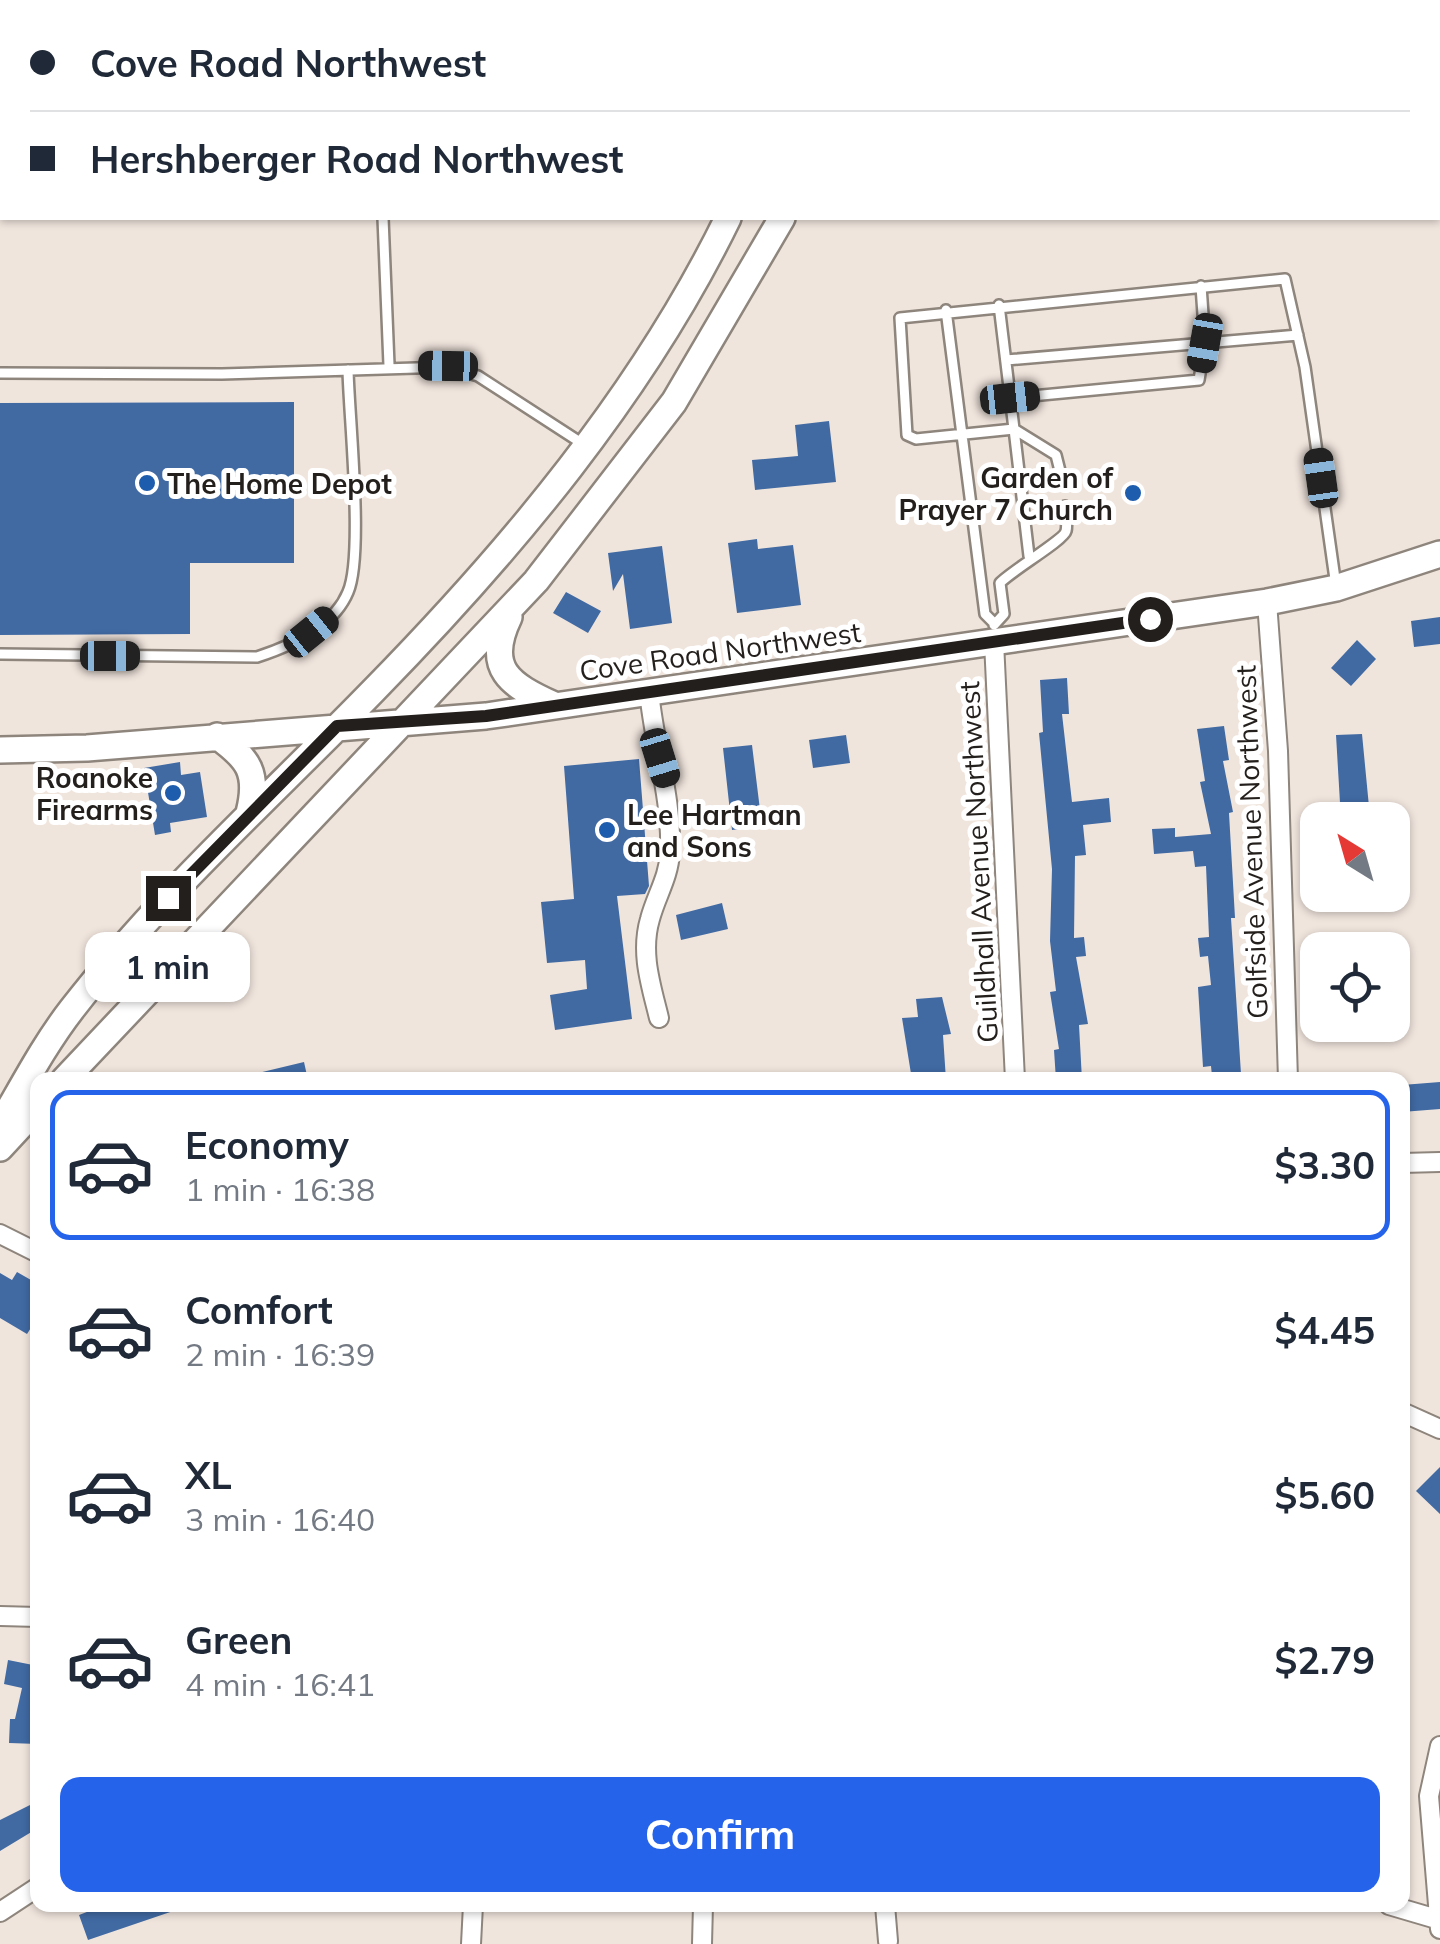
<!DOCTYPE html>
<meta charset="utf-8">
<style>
body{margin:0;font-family:Mulish,sans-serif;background:#f6f6f7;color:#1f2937;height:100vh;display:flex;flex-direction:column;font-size:38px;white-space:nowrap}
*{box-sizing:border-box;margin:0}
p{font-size:32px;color:#747a83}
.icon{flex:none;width:55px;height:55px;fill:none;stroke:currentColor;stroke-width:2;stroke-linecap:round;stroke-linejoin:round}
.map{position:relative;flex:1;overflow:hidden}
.drawer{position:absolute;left:30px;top:1072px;width:1380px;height:840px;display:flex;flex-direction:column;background:#fff;border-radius:20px;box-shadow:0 2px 8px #0004}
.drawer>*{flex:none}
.guide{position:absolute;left:0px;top:0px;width:1440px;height:220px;box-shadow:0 2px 8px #0004;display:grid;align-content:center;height:220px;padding:0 30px;background:#fff}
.needle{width:65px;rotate:323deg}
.fabs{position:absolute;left:1300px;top:802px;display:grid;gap:20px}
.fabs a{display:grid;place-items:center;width:110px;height:110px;border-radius:20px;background:#fff;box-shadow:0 2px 8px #0004;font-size:50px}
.end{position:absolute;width:45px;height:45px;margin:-22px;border:12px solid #231f1c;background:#fff;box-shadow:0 0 0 5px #fff}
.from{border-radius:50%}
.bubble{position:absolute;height:70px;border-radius:20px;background:#fff;box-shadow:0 2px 8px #0004;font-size:32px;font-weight:700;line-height:70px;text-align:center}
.car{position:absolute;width:30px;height:60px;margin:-30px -15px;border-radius:12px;box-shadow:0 0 8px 2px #0007;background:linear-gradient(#222 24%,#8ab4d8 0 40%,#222 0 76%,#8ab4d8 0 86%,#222 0)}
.guide b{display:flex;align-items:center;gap:35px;height:95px;font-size:38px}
.guide b+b{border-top:2px solid #e0e1e3}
.guide i{width:25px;height:25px;background:#1f2937}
ul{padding:18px 0 0;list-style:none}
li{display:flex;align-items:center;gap:30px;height:150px;margin:0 20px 15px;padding:0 10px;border:5px solid transparent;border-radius:20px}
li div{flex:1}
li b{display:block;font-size:38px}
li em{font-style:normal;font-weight:700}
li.current{border-color:#2563eb}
li>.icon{width:90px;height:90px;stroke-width:1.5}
.cta{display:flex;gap:20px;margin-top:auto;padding:20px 30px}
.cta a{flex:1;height:115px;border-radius:20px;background:#2563eb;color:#fff;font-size:40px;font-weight:700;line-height:115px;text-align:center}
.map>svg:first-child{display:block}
.building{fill:#416aa3}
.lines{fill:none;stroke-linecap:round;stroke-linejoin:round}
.lane-casing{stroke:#8e857d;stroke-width:14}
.street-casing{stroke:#8e857d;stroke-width:22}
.secondary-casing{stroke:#8e857d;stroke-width:30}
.lane{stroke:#fff;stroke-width:9}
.street{stroke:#fff;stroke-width:18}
.secondary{stroke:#fff;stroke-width:25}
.route{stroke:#231f1c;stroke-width:12}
.poi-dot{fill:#1e5cad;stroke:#fff;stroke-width:4}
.labels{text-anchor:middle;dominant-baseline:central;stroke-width:10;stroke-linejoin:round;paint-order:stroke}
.poi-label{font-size:28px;font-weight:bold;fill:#231f1c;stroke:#fff;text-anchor:end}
.street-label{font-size:28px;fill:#231f1c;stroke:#fff}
</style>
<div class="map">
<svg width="1440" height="1944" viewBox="0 0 1440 1944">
<rect width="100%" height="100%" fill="#f0e5dd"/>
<!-- building -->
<path class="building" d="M 294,402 L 294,563 L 190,563 L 190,634 L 0,635 L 0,403 Z
M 829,421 L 836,482 L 755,490 L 752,460 L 798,456 L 795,425 Z
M 757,539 L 758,549 L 793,545 L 801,605 L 737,613 L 728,543 Z
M 662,546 L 672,623 L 630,629 L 623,574 L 613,591 L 608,553 Z
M 566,592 L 601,611 L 588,633 L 553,613 Z
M 1440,617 L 1440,644 L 1414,647 L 1411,621 Z
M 1357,640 L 1376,659 L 1351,686 L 1331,668 Z
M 1067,678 L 1069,714 L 1062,714 L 1072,802 L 1109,798 L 1111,822 L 1083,825 L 1086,855 L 1075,856 L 1074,938 L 1084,937 L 1086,956 L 1076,957 L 1088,1024 L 1079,1025 L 1082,1080 L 1056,1080 L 1054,1050 L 1059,1049 L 1050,992 L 1056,991 L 1050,941 L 1052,869 L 1039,733 L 1043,732 L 1040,680 Z
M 1224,726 L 1229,760 L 1223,761 L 1233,812 L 1229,813 L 1235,918 L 1231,918 L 1241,1074 L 1212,1076 L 1211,1066 L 1203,1067 L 1198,987 L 1211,985 L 1208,956 L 1200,957 L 1198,938 L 1209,937 L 1206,866 L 1195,867 L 1193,851 L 1154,854 L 1152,829 L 1175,828 L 1175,837 L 1211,834 L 1200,782 L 1205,781 L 1197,729 Z
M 1362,734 L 1370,817 L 1341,820 L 1336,735 Z
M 846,735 L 850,763 L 813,768 L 809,740 Z
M 752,745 L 762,826 L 732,830 L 723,748 Z
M 639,759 L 649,886 L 645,894 L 617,896 L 632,1019 L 555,1030 L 550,995 L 587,989 L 585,960 L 547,963 L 541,902 L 574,899 L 564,766 Z
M 180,762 L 181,775 L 200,772 L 207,817 L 170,823 L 171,832 L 155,835 L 144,768 Z
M 722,903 L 728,929 L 681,940 L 676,915 Z
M 942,997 L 951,1034 L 943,1035 L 946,1080 L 912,1080 L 902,1018 L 918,1017 L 916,999 Z
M 304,1062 L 308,1080 L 255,1080 L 254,1074 Z
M 1440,1082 L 1440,1109 L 1402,1112 L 1402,1085 Z
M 17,1272 L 38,1284 L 38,1317 L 27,1334 L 0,1318 L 0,1273 L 12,1280 Z
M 1440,1467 L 1440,1514 L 1416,1491 Z
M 8,1660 L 38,1666 L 33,1720 L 38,1720 L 38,1744 L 9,1743 L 10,1719 L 15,1719 L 22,1688 L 4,1684 Z
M 38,1801 L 38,1828 L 0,1851 L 0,1820 Z
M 105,1905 L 184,1905 L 185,1907 L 88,1940 L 79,1915 Z"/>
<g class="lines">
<!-- lane casing -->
<g class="lane-casing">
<path id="lane" d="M 353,2 L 353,0
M 0,93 L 2,93
M 383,218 L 389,365
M 999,305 L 1014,429 L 1056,455 L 1063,483
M 946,310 L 985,614 L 994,623
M 1006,360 L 1298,335
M 0,373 L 222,374 L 448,367 L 478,376 L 583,444
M 1010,398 L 1199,380 L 1205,343 L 1201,286
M 1029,556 L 1014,429 L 916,439 L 907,435 L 900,318 L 1285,279 L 1305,367 L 1336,586
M 994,625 L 1004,614 L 1000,583 C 1011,571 1064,540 1066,531 C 1068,524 1065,513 1065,506
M 0,654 L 257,657 C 291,646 334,626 348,592 C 364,555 349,417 348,370"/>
</g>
<!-- street casing -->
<g class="street-casing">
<path id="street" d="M 593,2 L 594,0
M 1267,602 L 1278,751 L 1288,1080
M 994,642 L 1015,1080
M 649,691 C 654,746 672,796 670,852 C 669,877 656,896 650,919 C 640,953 651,985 659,1018
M 1402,1163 L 1440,1162
M 0,1234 L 38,1253
M 1402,1412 L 1440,1429
M 0,1616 L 38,1617
M 1440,1746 L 1429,1796 L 1440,1929
M 885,1905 L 888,1941
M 1389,1905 L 1440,1920
M 0,1912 L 38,1887
M 471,1944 L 473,1905
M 702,1944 L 703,1905"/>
</g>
<!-- secondary casing -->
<g class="secondary-casing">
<path id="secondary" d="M 825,2 L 826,0
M 875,2 L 876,0
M 509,617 C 484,669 510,685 554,705
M 217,736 C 249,759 259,773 249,813
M 0,750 L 87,748 L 486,716 L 1267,602 L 1336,588 L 1440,554
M 64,1080 L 536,581 L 674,402 L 782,218
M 0,1125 C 23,1086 44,1045 72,1009 C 162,893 272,795 374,690 C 511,550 642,394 728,218
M 0,1148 L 38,1107"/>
</g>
<!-- lane -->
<use href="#lane" class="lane"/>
<!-- street -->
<use href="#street" class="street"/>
<!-- secondary -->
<use href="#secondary" class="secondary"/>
</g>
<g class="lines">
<!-- route -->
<path class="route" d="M 168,898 L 337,726 L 486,716 L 1150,619"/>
</g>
<!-- markers -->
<g class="poi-dot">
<circle cx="147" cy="483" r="10"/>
<circle cx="1133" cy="493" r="10"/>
<circle cx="173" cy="793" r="10"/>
<circle cx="607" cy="830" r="10"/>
</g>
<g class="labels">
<!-- poi labels -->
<g class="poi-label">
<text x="1113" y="477">Garden of<tspan x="1113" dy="32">Prayer 7 Church</tspan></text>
<text x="167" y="483" text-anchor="start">The Home Depot</text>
<text x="153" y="777">Roanoke<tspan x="153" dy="32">Firearms</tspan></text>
<text x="627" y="814" text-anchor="start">Lee Hartman<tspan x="627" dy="32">and Sons</tspan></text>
</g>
<!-- street labels -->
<g class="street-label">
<text transform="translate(720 651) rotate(-8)">Cove Road Northwest</text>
<text transform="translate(1251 842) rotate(-92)">Golfside Avenue Northwest</text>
<text transform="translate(978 862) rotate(-93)">Guildhall Avenue Northwest</text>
</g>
</g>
</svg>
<div class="fabs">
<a><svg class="needle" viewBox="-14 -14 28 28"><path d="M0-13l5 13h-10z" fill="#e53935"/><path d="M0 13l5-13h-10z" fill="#747a83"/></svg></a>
<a><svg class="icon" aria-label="locate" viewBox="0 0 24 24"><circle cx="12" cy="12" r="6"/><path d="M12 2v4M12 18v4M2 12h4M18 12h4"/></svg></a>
</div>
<i class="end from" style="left:1150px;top:619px"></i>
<i class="end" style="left:168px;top:898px"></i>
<div class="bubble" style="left:85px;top:932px;width:165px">1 min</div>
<i class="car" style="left:1205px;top:343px;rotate:190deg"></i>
<i class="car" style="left:448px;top:366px;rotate:271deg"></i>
<i class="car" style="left:1010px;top:398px;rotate:84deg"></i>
<i class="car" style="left:1321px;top:478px;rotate:352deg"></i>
<i class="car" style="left:311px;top:632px;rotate:51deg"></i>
<i class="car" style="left:110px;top:656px;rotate:90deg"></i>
<i class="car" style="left:660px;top:758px;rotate:163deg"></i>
<div class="guide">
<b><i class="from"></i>Cove Road Northwest</b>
<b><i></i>Hershberger Road Northwest</b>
</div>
<section class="drawer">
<ul>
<li class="current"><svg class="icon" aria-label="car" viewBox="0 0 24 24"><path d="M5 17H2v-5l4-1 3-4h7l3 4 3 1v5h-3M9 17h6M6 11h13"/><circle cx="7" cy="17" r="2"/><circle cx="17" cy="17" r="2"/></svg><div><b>Economy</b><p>1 min · 16:38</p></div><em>$3.30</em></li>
<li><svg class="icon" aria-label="car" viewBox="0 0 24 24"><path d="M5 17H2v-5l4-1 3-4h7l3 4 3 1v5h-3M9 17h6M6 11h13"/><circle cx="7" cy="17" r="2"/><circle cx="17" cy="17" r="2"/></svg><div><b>Comfort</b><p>2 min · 16:39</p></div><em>$4.45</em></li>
<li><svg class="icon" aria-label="car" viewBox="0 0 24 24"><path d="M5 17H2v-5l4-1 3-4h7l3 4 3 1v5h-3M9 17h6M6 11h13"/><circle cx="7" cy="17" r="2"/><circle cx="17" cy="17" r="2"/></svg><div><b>XL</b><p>3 min · 16:40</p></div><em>$5.60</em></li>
<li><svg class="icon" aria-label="car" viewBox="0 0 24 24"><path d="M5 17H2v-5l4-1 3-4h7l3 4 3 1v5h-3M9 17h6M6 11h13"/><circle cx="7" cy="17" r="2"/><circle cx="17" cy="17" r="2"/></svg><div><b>Green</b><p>4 min · 16:41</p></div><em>$2.79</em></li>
</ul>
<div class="cta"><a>Confirm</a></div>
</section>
</div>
